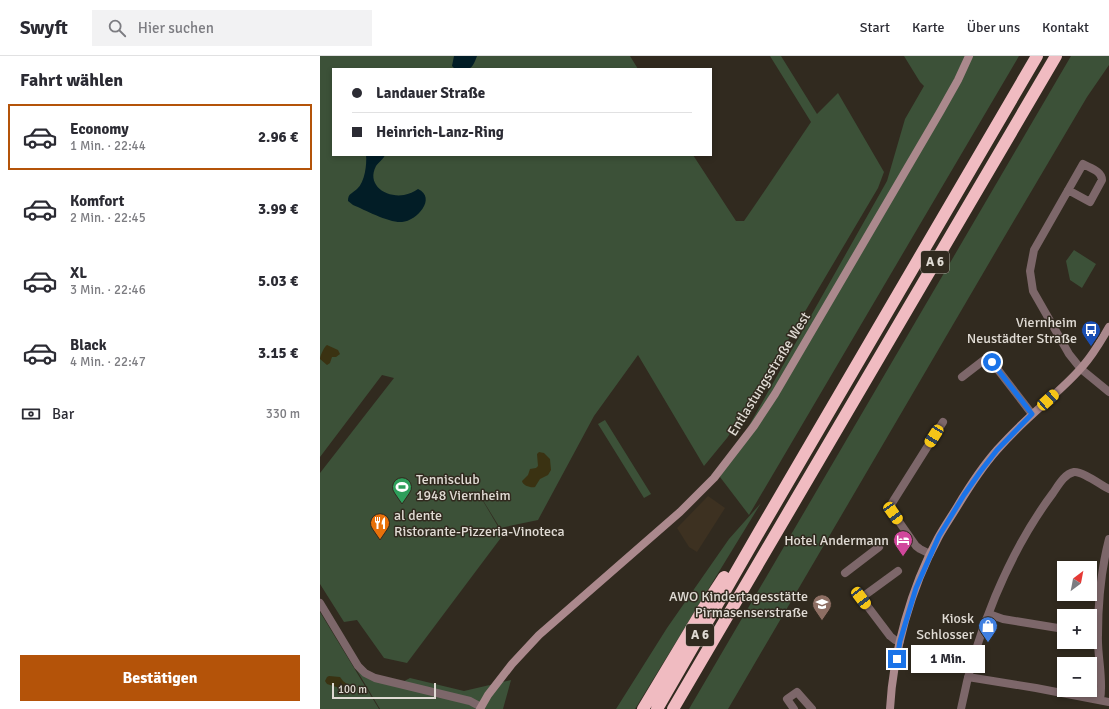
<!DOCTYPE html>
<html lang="de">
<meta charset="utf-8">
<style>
body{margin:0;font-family:Signika,sans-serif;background:#f2f2f3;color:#2b2b33;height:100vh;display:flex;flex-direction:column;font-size:15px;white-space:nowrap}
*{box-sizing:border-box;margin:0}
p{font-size:13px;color:#7c7c81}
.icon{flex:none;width:22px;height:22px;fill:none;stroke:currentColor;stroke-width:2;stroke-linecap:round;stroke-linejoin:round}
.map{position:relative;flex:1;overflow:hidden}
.details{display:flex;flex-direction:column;background:#fff;width:320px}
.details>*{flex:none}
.top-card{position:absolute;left:12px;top:12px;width:380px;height:88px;border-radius:0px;box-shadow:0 2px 6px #0003;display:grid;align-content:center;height:88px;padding:0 20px;background:#fff}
.needle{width:26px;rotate:32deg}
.controls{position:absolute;left:737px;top:505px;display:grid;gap:8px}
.controls a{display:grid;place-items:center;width:40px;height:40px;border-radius:0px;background:#fff;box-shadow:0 2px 6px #0003;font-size:20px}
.scale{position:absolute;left:12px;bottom:10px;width:104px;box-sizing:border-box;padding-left:4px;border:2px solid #e0dbd4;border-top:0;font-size:11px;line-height:14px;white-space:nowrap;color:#e0dbd4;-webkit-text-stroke:3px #312a1f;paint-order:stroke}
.end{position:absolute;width:18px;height:18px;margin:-9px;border:5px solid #1a73e8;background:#fff;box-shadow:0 0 0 2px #fff}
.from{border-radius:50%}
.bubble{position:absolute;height:28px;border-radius:0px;background:#fff;box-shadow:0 2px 6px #0003;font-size:13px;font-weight:700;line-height:28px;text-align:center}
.car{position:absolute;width:12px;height:24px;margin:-12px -6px;border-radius:5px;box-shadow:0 0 3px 1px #0007;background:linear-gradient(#f5c518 24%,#345 0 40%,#f5c518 0 76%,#345 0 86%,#f5c518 0)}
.top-card b{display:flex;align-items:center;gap:14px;height:38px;font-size:15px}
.top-card b+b{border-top:1px solid #e1e1e2}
.top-card i{width:10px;height:10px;background:#2b2b33}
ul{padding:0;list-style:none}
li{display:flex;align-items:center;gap:12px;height:66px;margin:0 8px 6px;padding:0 12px;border:2px solid transparent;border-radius:0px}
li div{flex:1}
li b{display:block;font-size:15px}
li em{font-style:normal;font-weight:700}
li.selected{border-color:#b45309}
li>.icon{width:36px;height:36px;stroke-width:1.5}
h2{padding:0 20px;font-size:18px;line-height:48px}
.pay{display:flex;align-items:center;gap:10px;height:44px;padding:0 20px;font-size:15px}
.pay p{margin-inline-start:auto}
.cta{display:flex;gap:8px;margin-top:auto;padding:8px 20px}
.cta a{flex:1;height:46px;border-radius:0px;background:#b45309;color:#fff;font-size:16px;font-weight:700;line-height:46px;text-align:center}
header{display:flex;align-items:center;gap:24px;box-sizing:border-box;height:56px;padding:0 20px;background:#fff;border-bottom:1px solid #e1e1e2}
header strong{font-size:19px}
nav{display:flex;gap:22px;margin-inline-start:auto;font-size:14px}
.search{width:280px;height:36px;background:#f2f2f3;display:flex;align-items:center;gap:10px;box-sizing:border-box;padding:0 14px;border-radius:0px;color:#7c7c81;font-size:15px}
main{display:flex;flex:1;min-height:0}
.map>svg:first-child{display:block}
.built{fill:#3d3121}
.green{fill:#3c5138}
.sand{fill:#3a3212}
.water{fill:#021d26}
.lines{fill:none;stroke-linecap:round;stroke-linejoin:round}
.street{stroke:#7d676a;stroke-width:8}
.secondary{stroke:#ab898d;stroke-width:8}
.highway{stroke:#f0bbc1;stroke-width:12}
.route{stroke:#1a73e8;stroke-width:5}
.labels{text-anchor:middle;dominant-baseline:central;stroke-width:3;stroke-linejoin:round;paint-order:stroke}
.shield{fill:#312a1f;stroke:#aca69e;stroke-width:1}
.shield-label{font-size:13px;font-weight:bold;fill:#e0dbd4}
.poi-label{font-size:14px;fill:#e0dbd4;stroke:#312a1f;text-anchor:end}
.street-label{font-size:14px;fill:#e0dbd4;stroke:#312a1f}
</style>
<header>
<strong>Swyft</strong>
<div class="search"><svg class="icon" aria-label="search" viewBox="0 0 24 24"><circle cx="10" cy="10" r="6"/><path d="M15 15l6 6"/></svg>Hier suchen</div>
<nav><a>Start</a><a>Karte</a><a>Über uns</a><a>Kontakt</a></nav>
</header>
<main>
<section class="details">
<h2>Fahrt wählen</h2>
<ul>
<li class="selected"><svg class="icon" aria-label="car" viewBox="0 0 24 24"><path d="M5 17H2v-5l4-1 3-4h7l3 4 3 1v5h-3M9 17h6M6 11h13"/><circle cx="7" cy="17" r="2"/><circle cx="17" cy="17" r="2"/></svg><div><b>Economy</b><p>1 Min. · 22:44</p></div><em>2.96 €</em></li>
<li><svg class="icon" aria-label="car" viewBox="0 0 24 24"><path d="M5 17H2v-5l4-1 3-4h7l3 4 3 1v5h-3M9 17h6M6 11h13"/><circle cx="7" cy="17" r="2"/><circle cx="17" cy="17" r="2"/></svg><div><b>Komfort</b><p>2 Min. · 22:45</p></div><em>3.99 €</em></li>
<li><svg class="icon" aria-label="car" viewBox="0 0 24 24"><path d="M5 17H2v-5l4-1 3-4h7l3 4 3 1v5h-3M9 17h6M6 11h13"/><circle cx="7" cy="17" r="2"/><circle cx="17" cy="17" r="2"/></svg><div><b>XL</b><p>3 Min. · 22:46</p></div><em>5.03 €</em></li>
<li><svg class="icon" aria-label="car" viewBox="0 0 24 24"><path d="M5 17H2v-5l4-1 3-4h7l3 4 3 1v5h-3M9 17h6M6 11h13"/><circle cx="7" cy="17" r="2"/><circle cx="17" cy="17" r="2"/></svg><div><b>Black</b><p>4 Min. · 22:47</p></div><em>3.15 €</em></li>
</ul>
<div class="pay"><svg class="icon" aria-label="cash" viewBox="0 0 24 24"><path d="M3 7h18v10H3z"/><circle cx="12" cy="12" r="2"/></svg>Bar<p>330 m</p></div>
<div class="cta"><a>Bestätigen</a></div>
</section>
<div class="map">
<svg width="789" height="653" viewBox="0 0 789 653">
<rect width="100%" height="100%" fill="#312a1f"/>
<!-- built -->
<path class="built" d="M 388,440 L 405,452 L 377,496 L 369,491 L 357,472 Z"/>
<!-- green -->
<path class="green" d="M 0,0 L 310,0 L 318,13 L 13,13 L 13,99 L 373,99 L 416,165 L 424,165 L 435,149 L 491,66 L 450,0 L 461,0 L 497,58 L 518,37 L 564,116 L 558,132 L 435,340 L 407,382 L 384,410 L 318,299 L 274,360 L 218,464 L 180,472 L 153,428 L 183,479 L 87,607 L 64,602 L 37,564 L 24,566 L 0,528 L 0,417 L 74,322 L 62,319 L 0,401 Z
M 584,0 L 699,0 L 429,459 L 400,421 L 567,125 L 585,63 L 604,30 L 600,26 Z
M 751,0 L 789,0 L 789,9 L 767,41 L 679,190 L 411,648 L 408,653 L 369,653 Z
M 754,194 L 776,208 L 762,232 L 750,224 L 746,205 Z
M 285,364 L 331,438 L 324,442 L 278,368 Z
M 441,447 L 315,653 L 296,653 L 347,572 L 409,483 Z
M 0,556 L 59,653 L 0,653 Z
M 36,613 L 79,628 L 90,622 L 144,635 L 191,624 L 183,653 L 60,653 Z"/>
<!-- sand -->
<path class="sand" d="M 7,289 L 18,294 L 20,298 L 16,301 L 12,301 L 10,307 L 7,309 L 0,303 C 0,300 4,291 7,289 Z
M 219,396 L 224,397 L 230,403 L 231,414 L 228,419 L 220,423 L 215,431 C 211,432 203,430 202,425 L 208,419 L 210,413 L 216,412 L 218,410 L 217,398 Z
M 9,620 L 20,621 L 23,625 L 27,628 L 27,631 L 23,633 L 7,628 L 5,625 L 7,621 Z"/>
<!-- water -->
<path class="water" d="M 134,0 L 157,0 C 151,16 150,13 135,13 L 132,10 Z
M 46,99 L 65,99 L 64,101 C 62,104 58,107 56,110 C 46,129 66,142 84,139 C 89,138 94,136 98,133 C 117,142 97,165 82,166 C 69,167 45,154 33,149 L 28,145 C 28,137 32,138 37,133 C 45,126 47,108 46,99 Z"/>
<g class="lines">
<!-- street -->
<path class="street" d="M 748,134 L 770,146 L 782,124 C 782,115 770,112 763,108 L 714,194 L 710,215 L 713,235 L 749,298 L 761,313 L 789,336
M 642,321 L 664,304 L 672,306 L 712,358
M 610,498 L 600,493 L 596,490 L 573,457 L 571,454 L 572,447 L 623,366
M 525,517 L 559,491
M 539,539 L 570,580 L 575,584 L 580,585
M 541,542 L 578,515
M 0,547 L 38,610 L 45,617 L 55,622 L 150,645 L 161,651
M 669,558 L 683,563 L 744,573
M 648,621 L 716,632 L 789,646
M 780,644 C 784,624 777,600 778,579 C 778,547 781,514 789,483
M 474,653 L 467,643 L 477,636 L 492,653
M 641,653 C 655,580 688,497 733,437 C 738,430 744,418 754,416 C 762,415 781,429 789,433"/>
<!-- secondary -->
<path class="secondary" d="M 160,653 L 168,639 L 192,608 L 219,579 L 360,456 L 394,422 L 434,370 L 455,338 L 620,56 L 638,24 L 649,0
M 570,653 C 573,596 591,532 618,482 C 624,471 631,461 637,451 C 649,431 662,411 677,394 C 692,377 708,362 725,347 C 737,336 751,324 762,311 C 773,299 781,285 789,271"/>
<!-- highway -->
<path class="highway" d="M 323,653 L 383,553 L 404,521
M 337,653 L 439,476 L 717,0
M 353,653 L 736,0"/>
</g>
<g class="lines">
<!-- route -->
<path class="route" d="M 577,603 L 580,585 L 596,532 L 619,480 L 644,439 L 660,416 L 677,394 L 712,358 L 672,306"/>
</g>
<!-- icons -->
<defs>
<g id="bus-pin" transform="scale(1)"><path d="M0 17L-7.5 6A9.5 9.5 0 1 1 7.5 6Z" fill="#1a4fb4" stroke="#312a1f"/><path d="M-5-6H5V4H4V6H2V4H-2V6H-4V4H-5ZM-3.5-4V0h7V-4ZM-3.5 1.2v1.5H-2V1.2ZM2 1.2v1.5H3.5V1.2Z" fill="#fff"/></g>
<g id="stadium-pin" transform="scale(1)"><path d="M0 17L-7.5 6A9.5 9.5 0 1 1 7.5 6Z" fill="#2e9e5b" stroke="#312a1f"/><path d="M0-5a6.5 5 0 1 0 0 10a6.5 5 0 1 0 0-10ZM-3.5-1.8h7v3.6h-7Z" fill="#fff"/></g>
<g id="restaurant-pin" transform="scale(1)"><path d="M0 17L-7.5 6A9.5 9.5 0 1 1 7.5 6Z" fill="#e8710a" stroke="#312a1f"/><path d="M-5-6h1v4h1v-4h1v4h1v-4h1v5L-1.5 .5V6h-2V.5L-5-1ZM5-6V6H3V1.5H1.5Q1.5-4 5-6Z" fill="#fff"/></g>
<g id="hotel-pin" transform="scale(1)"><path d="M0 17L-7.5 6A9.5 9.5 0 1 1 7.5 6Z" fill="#d1479c" stroke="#312a1f"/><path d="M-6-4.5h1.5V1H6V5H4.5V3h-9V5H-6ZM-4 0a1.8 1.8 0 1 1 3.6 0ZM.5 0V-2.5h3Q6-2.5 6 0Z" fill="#fff"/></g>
<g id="school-pin" transform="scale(1)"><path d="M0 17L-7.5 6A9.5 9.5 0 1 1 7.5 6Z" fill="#8d6e63" stroke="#312a1f"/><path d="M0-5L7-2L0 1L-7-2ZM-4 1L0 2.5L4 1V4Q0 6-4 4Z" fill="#fff"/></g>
<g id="shop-pin" transform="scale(1)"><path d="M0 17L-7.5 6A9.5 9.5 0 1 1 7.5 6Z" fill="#3f7fe0" stroke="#312a1f"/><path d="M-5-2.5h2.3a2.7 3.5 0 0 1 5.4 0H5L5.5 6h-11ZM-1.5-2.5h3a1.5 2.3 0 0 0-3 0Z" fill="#fff"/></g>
</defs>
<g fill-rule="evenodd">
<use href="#bus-pin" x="771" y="274"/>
<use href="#stadium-pin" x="82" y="431"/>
<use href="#restaurant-pin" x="60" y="467"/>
<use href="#hotel-pin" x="583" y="484"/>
<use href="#school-pin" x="502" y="548"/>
<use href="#shop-pin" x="668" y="570"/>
</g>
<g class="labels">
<!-- shield labels -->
<g class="shield">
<rect x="601" y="195" width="28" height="22" rx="3"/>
<rect x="366" y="568" width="28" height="22" rx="3"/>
</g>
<g class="shield-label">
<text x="615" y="206">A 6</text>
<text x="380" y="579">A 6</text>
</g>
<!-- poi labels -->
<g class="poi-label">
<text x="757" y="266">Viernheim<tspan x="757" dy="16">Neustädter Straße</tspan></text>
<text x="96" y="423" text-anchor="start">Tennisclub<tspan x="96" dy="16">1948 Viernheim</tspan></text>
<text x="74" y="459" text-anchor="start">al dente<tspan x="74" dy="16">Ristorante-Pizzeria-Vinoteca</tspan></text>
<text x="569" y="484">Hotel Andermann</text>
<text x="488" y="540">AWO Kindertagesstätte<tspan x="488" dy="16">Pirmasenserstraße</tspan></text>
<text x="654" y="562">Kiosk<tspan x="654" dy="16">Schlosser</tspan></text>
</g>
<!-- street labels -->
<g class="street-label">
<text transform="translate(449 318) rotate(-58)">Entlastungsstraße West</text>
</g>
</g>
</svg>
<div class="controls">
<a><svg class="needle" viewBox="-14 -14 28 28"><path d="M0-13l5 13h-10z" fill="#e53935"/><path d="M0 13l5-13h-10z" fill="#7c7c81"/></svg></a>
<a>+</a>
<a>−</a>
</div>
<div class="scale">100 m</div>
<i class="end from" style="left:672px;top:306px"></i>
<i class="end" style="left:577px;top:603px"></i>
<div class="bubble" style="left:591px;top:589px;width:74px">1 Min.</div>
<i class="car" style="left:728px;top:344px;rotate:48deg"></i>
<i class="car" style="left:614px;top:380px;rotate:212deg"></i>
<i class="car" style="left:573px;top:457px;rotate:145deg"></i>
<i class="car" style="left:541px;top:542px;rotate:143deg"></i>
<div class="top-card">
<b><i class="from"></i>Landauer Straße</b>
<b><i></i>Heinrich-Lanz-Ring</b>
</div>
</div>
</main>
